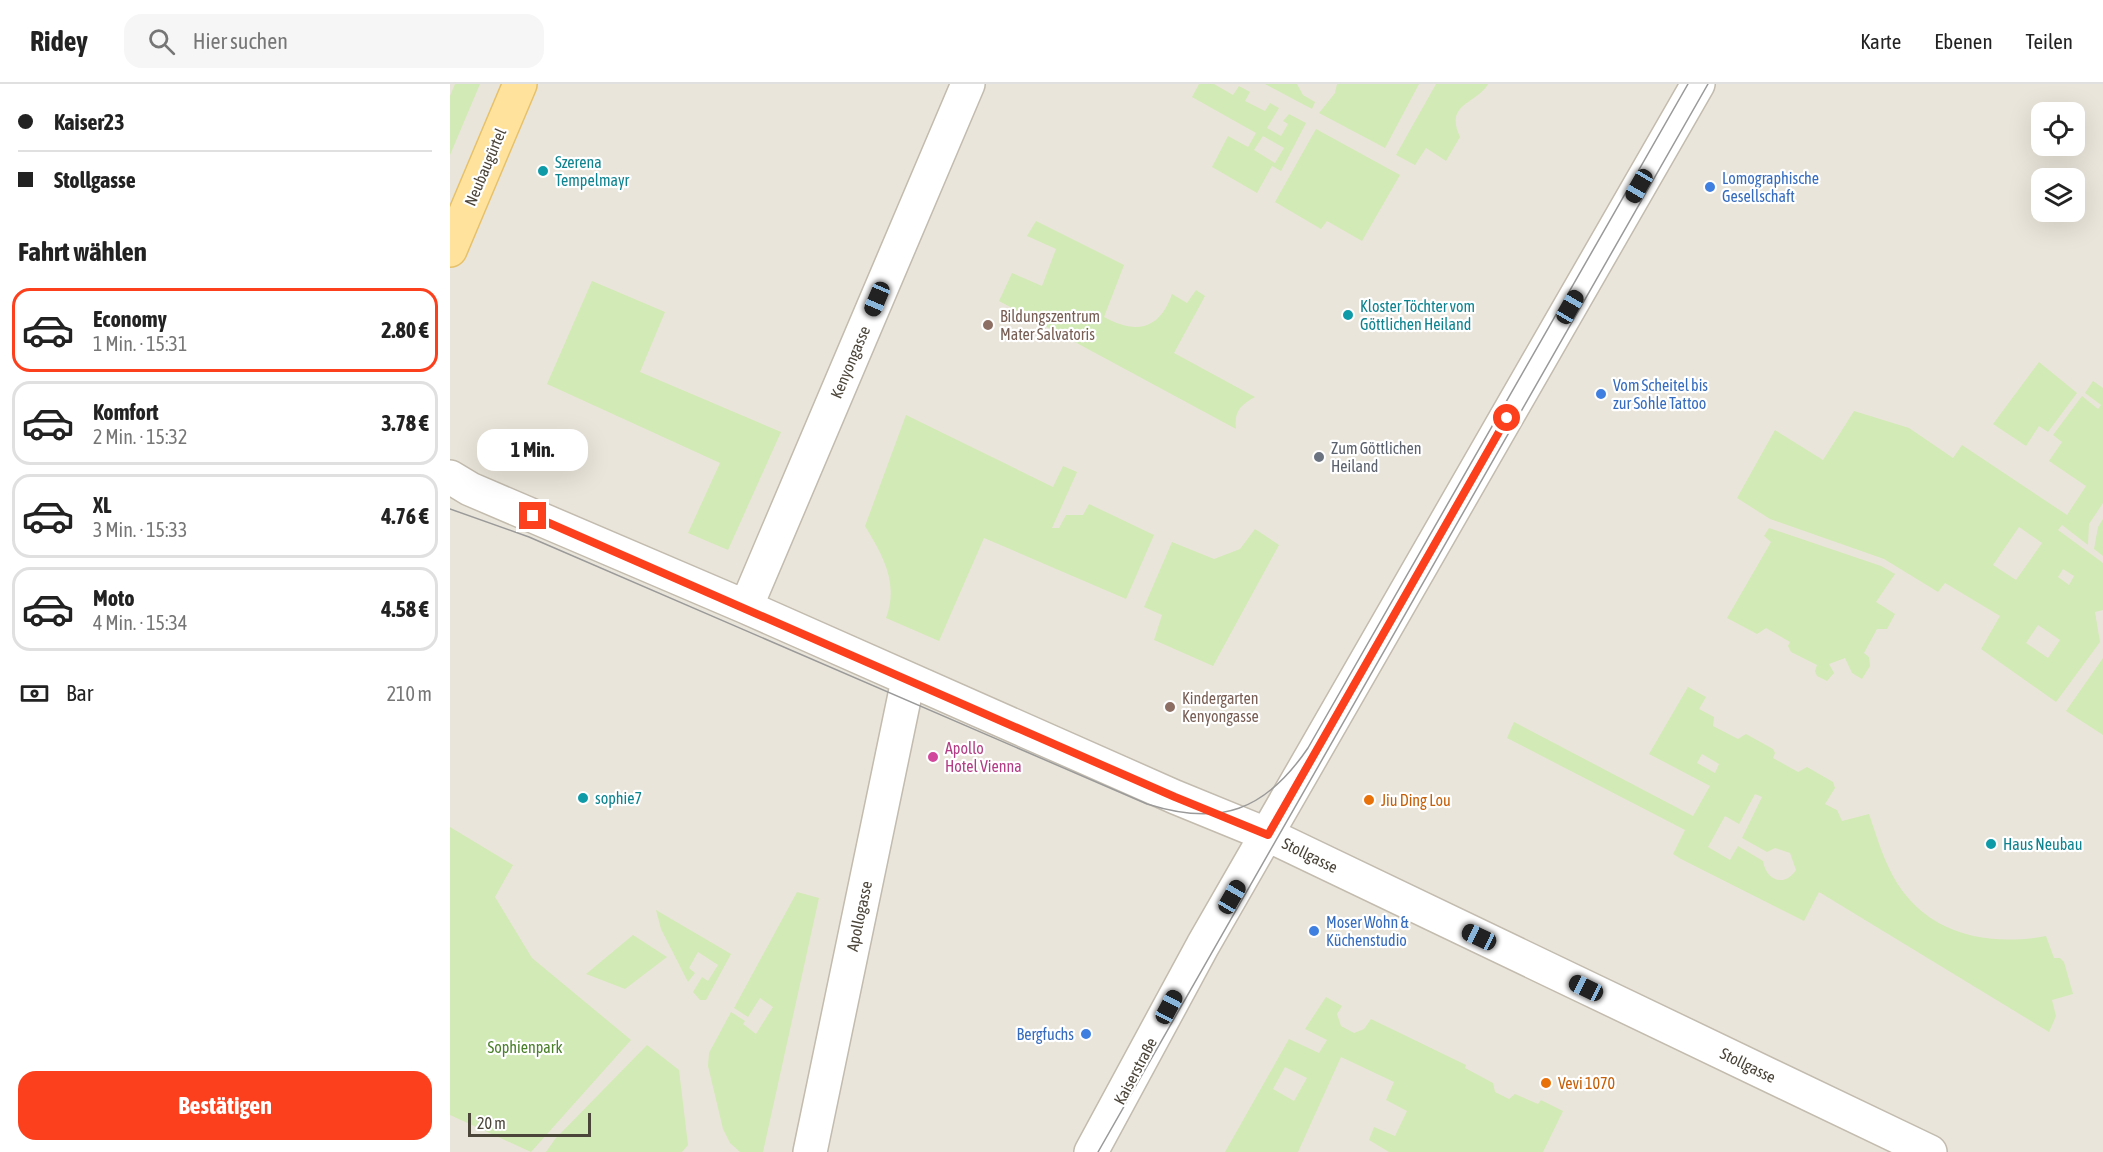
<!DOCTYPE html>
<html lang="de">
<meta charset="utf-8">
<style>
body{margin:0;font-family:"Asap Condensed",sans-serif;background:#f6f6f6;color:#222;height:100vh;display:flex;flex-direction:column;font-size:22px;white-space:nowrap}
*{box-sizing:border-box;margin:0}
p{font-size:20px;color:#767676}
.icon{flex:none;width:33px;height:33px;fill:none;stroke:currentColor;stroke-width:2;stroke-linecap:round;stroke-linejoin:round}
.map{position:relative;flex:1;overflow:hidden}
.sheet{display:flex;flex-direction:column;background:#fff;width:450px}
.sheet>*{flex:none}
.top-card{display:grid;align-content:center;height:132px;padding:0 18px;background:#fff}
.fabs{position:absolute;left:1581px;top:18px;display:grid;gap:12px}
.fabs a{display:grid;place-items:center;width:54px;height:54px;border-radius:12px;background:#fff;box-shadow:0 6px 24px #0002;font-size:30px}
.scale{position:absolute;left:18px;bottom:15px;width:123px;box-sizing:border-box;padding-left:6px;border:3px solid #4b4439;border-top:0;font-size:16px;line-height:21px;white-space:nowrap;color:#4b4439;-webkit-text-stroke:4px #fff;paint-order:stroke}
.end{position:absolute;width:27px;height:27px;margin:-14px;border:8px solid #fc3f1d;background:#fff;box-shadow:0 0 0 3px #fff}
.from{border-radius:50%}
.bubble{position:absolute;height:42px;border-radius:18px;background:#fff;box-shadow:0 6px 24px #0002;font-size:20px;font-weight:700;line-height:42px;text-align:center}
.car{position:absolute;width:18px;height:36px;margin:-18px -9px;border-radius:8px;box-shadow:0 0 4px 2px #0007;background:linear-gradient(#222 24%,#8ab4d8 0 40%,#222 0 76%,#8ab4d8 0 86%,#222 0)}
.top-card b{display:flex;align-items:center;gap:21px;height:57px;font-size:22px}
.top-card b+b{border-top:2px solid #e0e0e0}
.top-card i{width:15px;height:15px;background:#222}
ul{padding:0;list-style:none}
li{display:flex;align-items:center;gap:18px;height:84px;margin:0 12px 9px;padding:0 6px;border:3px solid #e0e0e0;border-radius:18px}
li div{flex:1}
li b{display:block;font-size:22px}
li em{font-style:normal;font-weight:700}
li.selected{border-color:#fc3f1d}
li>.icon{width:54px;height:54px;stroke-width:1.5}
h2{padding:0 18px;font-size:27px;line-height:72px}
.pay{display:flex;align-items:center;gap:15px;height:66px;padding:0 18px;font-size:22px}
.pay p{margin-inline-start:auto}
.cta{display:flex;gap:12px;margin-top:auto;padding:12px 18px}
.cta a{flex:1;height:69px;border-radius:18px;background:#fc3f1d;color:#fff;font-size:24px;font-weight:700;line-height:69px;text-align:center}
header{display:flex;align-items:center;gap:36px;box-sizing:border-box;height:84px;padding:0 30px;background:#fff;border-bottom:2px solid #e0e0e0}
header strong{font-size:28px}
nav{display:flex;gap:33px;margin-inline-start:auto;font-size:21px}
.search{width:420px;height:54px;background:#f6f6f6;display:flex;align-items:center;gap:15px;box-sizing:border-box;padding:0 21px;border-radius:18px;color:#767676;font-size:22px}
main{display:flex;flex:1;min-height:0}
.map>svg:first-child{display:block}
.residential{fill:#eae5da;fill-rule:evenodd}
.green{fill:#d2eab5;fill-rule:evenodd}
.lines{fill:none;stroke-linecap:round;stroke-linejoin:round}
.minor-casing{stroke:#c2bbae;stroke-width:36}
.major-casing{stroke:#e6c16a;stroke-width:36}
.minor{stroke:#fff;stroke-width:33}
.major{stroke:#ffe39c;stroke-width:33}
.tram{stroke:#9a9a9a;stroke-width:1.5}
.route{stroke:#fc3f1d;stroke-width:8}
.culture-dot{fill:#0f9aa8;stroke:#fff;stroke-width:2}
.shop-dot{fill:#3f7fe0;stroke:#fff;stroke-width:2}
.education-dot{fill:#8d6e63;stroke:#fff;stroke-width:2}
.worship-dot{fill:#6b7280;stroke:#fff;stroke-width:2}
.hotel-dot{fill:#d1479c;stroke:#fff;stroke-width:2}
.food-dot{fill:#e8710a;stroke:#fff;stroke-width:2}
.labels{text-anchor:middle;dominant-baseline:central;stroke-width:4.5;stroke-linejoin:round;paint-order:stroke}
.culture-label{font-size:16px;fill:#0d838f;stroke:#fff;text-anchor:start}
.street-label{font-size:16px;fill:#4b4439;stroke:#fff}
.shop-label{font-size:16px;fill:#366cbe;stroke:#fff;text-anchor:start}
.education-label{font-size:16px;fill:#785e54;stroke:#fff;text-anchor:start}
.worship-label{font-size:16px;fill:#5b616d;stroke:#fff;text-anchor:start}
.hotel-label{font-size:16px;fill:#b23c85;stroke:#fff;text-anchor:start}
.food-label{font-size:16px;fill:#c56008;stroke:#fff;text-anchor:start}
.park-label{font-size:16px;fill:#4a7f2a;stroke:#fff}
</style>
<header>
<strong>Ridey</strong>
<div class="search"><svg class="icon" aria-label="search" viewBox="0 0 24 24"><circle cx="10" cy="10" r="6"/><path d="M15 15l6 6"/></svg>Hier suchen</div>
<nav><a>Karte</a><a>Ebenen</a><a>Teilen</a></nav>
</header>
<main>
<section class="sheet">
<div class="top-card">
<b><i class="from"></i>Kaiser23</b>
<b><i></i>Stollgasse</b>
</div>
<h2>Fahrt wählen</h2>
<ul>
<li class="selected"><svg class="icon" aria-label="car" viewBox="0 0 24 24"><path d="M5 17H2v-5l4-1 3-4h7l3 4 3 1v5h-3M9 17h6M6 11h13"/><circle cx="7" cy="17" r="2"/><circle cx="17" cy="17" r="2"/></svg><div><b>Economy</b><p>1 Min. · 15:31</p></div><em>2.80 €</em></li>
<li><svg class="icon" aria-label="car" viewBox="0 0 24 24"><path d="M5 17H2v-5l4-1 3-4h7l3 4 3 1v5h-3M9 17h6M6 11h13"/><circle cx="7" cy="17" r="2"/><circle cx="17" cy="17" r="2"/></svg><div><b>Komfort</b><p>2 Min. · 15:32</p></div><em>3.78 €</em></li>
<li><svg class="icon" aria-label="car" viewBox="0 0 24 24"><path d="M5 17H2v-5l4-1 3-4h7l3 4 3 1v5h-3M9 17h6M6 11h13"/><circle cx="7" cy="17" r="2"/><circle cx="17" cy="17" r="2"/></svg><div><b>XL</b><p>3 Min. · 15:33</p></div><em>4.76 €</em></li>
<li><svg class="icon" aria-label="car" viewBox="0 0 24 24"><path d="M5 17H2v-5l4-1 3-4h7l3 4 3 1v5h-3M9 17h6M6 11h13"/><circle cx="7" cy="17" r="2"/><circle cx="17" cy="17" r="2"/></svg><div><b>Moto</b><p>4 Min. · 15:34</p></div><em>4.58 €</em></li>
</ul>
<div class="pay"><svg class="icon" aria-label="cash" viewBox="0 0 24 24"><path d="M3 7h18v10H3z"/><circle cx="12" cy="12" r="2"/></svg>Bar<p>210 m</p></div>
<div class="cta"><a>Bestätigen</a></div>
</section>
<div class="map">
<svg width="1653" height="1068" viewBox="0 0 1653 1068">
<rect width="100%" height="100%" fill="#f6f3ec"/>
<!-- residential -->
<path class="residential" d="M 0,0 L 1653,0 L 1653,1068 L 0,1068 ZM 1592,28 L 1624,28 L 1624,62 L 1592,62 ZM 1592,94 L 1624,94 L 1624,128 L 1592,128 Z"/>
<!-- green -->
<path class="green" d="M 5,0 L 30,0 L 0,71 L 0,12 Z
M 749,0 L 764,0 L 783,11 L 789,2 L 800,8 L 795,17 L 815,27 L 820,19 L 829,24 L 817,44 L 831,52 L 838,40 L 833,37 L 839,30 L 856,39 L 831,87 L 822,82 L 807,109 L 762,83 L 778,52 L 798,63 L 806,49 L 742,13 ZM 813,52 L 834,64 L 825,79 L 804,66 Z
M 815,0 L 847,0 L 853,11 L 865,18 L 862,25 Z
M 887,0 L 969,0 L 935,64 L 869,29 L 885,9 Z
M 986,0 L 1038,0 C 1027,20 994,19 1010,53 L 996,77 L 976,64 L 965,81 L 946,71 Z
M 866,45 L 950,91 L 912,157 L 877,137 L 871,145 L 825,118 Z
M 586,137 L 674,181 L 654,233 C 685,250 709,247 722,210 L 737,219 L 746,206 L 755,212 L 724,269 L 805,313 C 790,321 784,328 786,345 L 549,217 L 562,189 L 592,202 L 606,165 L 577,152 Z
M 142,197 L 215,228 L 190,288 L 331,348 L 278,466 L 238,449 L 270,379 L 97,300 Z
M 1589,278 L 1627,309 L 1598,348 L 1589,342 L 1576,362 L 1543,340 Z
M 1643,297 L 1653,304 L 1653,419 L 1639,440 L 1638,461 L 1612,441 L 1608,446 L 1653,479 L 1653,526 L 1645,528 L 1650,558 L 1606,618 L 1531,565 L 1550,532 L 1495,499 L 1488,508 L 1434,475 L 1320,435 L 1287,414 L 1325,346 L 1373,376 L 1404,327 L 1459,344 L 1503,374 L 1512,361 L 1617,431 L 1636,402 L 1599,377 L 1612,358 L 1603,351 L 1632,312 L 1648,325 L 1651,321 L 1635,309 ZM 1569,443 L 1592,459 L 1566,496 L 1543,481 ZM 1613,485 L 1624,492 L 1619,501 L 1608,493 ZM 1588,541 L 1610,556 L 1598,574 L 1576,559 Z
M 456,331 L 603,403 L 613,382 L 627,388 L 602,444 L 609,444 L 616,431 L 633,431 L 639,420 L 704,451 L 676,515 L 534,454 L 489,557 L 436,534 C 449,499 433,472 415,442 Z
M 1653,435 L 1653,472 L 1644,465 L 1648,443 Z
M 1319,444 L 1431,482 L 1445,490 L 1426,518 L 1445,530 L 1437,545 L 1427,545 L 1414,569 L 1419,573 L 1420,582 L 1412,595 L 1402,589 L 1395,574 L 1379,580 L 1384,589 L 1377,597 L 1367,592 L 1365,587 L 1367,581 L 1341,568 L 1338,562 L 1340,558 L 1316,544 L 1307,550 L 1277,534 L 1321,458 L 1314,452 Z
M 805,445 L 829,461 L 763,582 L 704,556 L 712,531 L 694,523 L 722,458 L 764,475 L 790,465 Z
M 1653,574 L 1653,651 L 1616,627 Z
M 1238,603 L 1256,613 L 1249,625 L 1264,633 L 1263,642 L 1288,655 L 1296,650 L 1323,665 L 1325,669 L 1323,674 L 1348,688 L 1357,683 L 1383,698 L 1385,704 L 1375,720 L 1387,726 L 1392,737 L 1419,730 C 1425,747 1430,765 1438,782 C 1467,847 1531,864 1596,852 L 1604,874 L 1610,874 L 1614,878 L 1623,910 L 1602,916 L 1606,932 L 1599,948 L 1369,808 L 1354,837 L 1231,775 L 1223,770 L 1235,746 L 1057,654 L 1064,638 L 1243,732 L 1260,702 L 1199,670 ZM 1252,670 L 1269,680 L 1265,689 L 1247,679 ZM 1305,710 L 1312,713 L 1292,754 L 1317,768 L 1325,764 L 1340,769 L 1346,786 C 1334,804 1316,796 1313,777 L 1288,762 L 1280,776 L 1258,763 L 1275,732 L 1289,740 Z
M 0,743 L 63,781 L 45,813 L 82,874 L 181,956 L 81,1068 L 0,1031 Z
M 347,808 L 369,814 L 313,1068 L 290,1068 L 280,1059 L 273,1045 L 258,982 L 259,969 L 281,928 L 295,937 L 293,940 L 306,950 L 323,923 L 310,914 L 298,933 L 284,924 Z
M 206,826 L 281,870 L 256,916 L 250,916 L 243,908 L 252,893 L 258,897 L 268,881 L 248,868 L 239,884 L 245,889 L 238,898 L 211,845 Z
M 183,851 L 217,873 L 175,905 L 136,890 Z
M 876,913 L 892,922 L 887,930 L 891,942 L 904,949 L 914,945 L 921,935 L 1016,981 L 1015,984 L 1043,999 L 1045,1008 L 1059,1015 L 1065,1010 L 1088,1020 L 1091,1016 L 1113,1027 L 1093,1068 L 939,1068 L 919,1056 L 924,1043 L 945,1052 L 957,1027 L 936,1016 L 944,998 L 891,973 L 848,1068 L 775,1068 L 839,955 L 869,969 L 877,956 L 855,945 ZM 835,983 L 857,994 L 844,1017 L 823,1005 Z
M 197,961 L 229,986 L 238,1061 L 232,1068 L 96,1068 L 105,1055 Z"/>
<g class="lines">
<!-- minor casing -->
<g class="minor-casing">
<path id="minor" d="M 0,393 L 20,405 L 296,523 L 725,713 L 818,751 L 1480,1068
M 296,523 L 518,0
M 360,1068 L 458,596
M 641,1068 L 753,861 L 1248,0"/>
</g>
<!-- major casing -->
<g class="major-casing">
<path id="major" d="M 0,166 L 70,0"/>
</g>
<!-- minor -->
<use href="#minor" class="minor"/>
<!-- major -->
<use href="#major" class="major"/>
<!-- tram -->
<path class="tram" d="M 0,425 L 79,453 L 697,720 C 770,743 815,727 858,664 L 1238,0
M 648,1068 L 1258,0"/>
</g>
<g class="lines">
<!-- route -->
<path class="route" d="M 83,432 L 725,713 L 818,751 L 1057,334"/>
</g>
<!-- markers -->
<g class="culture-dot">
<circle cx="93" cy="87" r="6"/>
<circle cx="898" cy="231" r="6"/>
<circle cx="133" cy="714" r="6"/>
<circle cx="1541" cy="760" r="6"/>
</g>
<g class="shop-dot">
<circle cx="1260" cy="103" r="6"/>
<circle cx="1151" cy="310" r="6"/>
<circle cx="864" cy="847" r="6"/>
<circle cx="636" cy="950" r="6"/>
</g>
<g class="education-dot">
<circle cx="538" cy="241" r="6"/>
<circle cx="720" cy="623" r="6"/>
</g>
<circle class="worship-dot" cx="869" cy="373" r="6"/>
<circle class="hotel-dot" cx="483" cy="673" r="6"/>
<g class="food-dot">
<circle cx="919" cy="716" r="6"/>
<circle cx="1096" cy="999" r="6"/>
</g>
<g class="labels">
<!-- culture labels -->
<g class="culture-label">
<text x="105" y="78">Szerena<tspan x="105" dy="18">Tempelmayr</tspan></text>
<text x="910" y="222">Kloster Töchter vom<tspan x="910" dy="18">Göttlichen Heiland</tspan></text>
<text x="145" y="714">sophie7</text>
<text x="1553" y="760">Haus Neubau</text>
</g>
<!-- street labels -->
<g class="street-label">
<text transform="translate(35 83) rotate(-67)">Neubaugürtel</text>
<text transform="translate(400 278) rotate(-67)">Kenyongasse</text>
<text transform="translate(860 771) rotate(26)">Stollgasse</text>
<text transform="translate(409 832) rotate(-78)">Apollogasse</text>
<text transform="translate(1298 981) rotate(26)">Stollgasse</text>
<text transform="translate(685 987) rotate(-62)">Kaiserstraße</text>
</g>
<!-- shop labels -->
<g class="shop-label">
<text x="1272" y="94">Lomographische<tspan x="1272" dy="18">Gesellschaft</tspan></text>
<text x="1163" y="301">Vom Scheitel bis<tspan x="1163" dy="18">zur Sohle Tattoo</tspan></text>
<text x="876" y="838">Moser Wohn &amp;<tspan x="876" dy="18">Küchenstudio</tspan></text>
<text x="624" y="950" text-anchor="end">Bergfuchs</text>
</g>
<!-- education labels -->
<g class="education-label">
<text x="550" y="232">Bildungszentrum<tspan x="550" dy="18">Mater Salvatoris</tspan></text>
<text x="732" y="614">Kindergarten<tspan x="732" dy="18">Kenyongasse</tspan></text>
</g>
<!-- worship labels -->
<g class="worship-label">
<text x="881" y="364">Zum Göttlichen<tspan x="881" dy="18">Heiland</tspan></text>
</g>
<!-- hotel labels -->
<g class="hotel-label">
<text x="495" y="664">Apollo<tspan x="495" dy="18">Hotel Vienna</tspan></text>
</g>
<!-- food labels -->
<g class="food-label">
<text x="931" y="716">Jiu Ding Lou</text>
<text x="1108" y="999">Vevi 1070</text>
</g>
<!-- park labels -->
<g class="park-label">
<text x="75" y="963">Sophienpark</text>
</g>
</g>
</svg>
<div class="fabs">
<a><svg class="icon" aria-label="locate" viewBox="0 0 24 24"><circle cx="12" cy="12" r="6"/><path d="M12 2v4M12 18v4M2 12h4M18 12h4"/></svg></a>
<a><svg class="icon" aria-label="layers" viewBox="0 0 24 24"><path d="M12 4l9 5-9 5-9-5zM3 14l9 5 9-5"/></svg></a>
</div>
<div class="scale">20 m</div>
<i class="end from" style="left:1057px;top:334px"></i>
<i class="end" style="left:83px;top:432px"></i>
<div class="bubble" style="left:27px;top:345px;width:111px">1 Min.</div>
<i class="car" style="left:1189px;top:102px;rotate:210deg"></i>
<i class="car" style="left:427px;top:215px;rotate:203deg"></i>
<i class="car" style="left:1120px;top:223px;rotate:30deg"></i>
<i class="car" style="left:782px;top:813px;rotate:30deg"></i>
<i class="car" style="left:1029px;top:853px;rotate:295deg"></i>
<i class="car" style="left:1136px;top:904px;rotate:296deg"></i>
<i class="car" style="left:719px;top:923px;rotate:28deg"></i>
</div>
</main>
